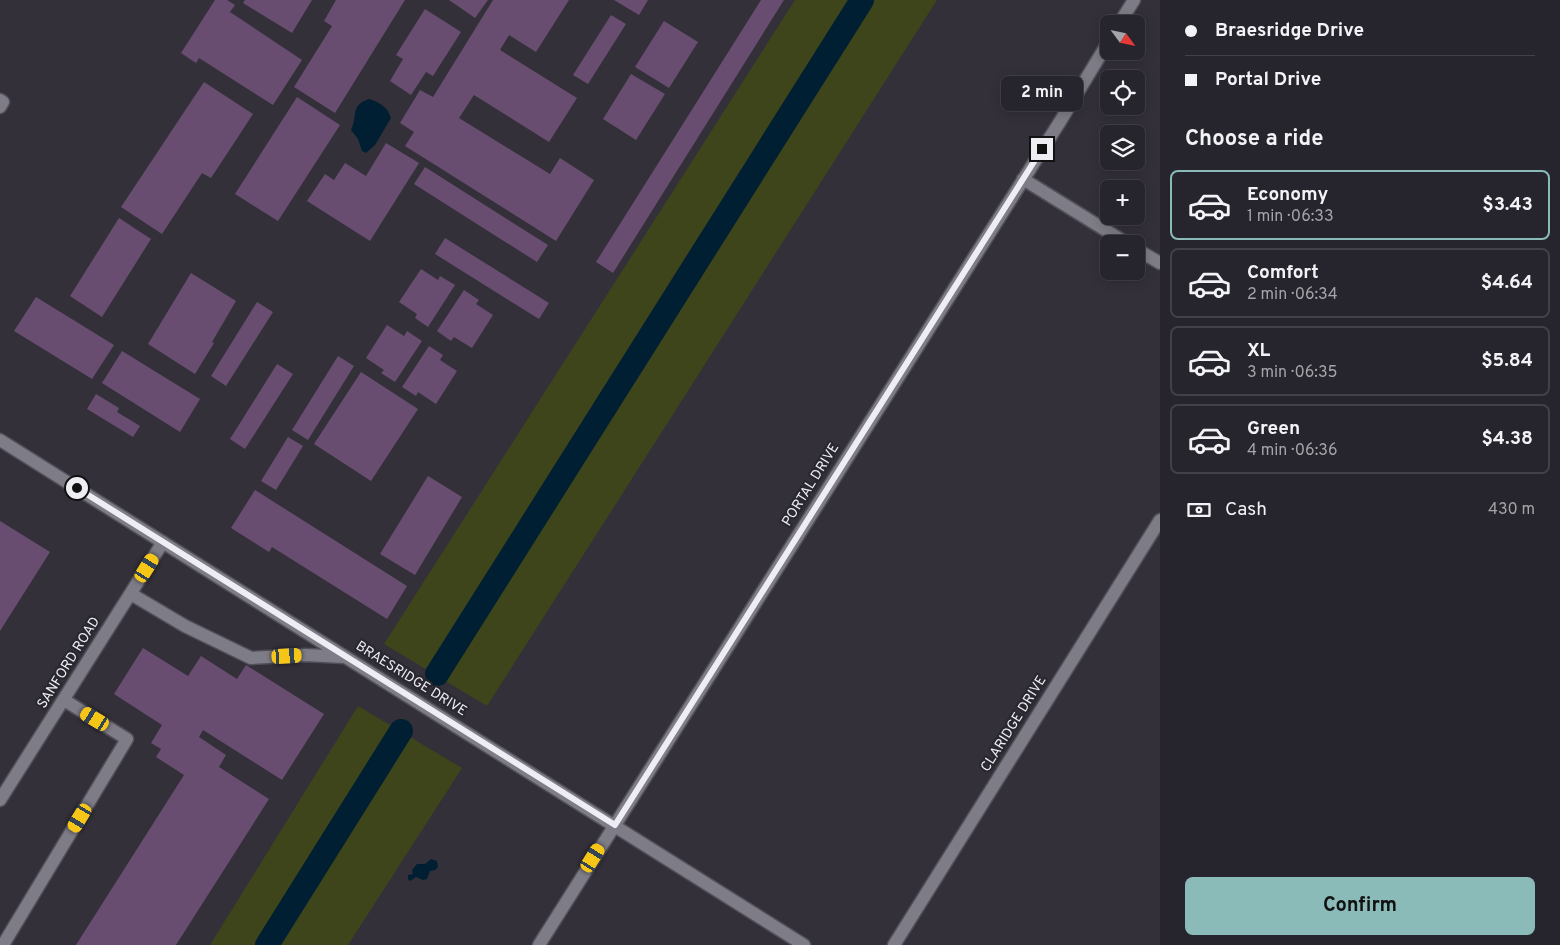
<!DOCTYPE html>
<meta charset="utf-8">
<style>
body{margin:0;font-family:Overpass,sans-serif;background:#323038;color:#f1f3f6;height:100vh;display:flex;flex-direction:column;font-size:19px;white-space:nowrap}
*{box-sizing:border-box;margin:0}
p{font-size:16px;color:#a4a4a9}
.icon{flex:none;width:28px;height:28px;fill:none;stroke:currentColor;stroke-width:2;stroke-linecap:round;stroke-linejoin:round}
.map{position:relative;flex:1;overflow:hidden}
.side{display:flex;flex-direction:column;background:#26242c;width:400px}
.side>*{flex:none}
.banner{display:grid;align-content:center;height:110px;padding:0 25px;background:#26242c}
.needle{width:32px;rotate:123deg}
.tools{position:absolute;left:1100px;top:15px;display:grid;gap:10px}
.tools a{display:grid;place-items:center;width:45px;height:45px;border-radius:8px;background:#26242c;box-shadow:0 2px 12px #0003,0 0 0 1px #424148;font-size:25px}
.end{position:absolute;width:22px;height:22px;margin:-11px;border:6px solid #eeedf3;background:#111;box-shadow:0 0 0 2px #111}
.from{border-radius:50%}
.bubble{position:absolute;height:35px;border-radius:8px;background:#26242c;box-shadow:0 2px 12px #0003,0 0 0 1px #424148;font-size:16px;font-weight:700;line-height:35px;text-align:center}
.car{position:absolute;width:15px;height:30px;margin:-15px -8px;border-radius:6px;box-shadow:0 0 4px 1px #0007;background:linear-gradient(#f5c518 24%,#345 0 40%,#f5c518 0 76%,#345 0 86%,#f5c518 0)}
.banner b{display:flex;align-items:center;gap:18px;height:48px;font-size:19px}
.banner b+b{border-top:1px solid #424148}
.banner i{width:12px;height:12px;background:#f1f3f6}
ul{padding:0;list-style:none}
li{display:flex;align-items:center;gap:15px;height:70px;margin:0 10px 8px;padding:0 15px;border:2px solid #424148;border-radius:8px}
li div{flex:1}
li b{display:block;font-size:19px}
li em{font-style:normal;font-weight:700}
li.current{border-color:#8bbbb9}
li>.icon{width:45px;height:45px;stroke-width:1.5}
h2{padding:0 25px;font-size:22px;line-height:60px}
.pay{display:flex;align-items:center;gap:12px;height:55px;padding:0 25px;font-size:19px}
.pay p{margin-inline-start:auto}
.cta{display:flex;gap:10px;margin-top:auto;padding:10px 25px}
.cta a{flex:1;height:58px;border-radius:8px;background:#8bbbb9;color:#111;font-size:20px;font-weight:700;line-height:58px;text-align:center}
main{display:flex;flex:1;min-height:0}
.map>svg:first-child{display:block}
.green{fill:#3f451b}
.water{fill:#001f32}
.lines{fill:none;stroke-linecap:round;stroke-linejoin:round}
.canal{stroke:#001f32;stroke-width:24}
.building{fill:#684d70}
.minor-casing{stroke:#514f58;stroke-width:15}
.minor{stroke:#7e7c86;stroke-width:12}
.route{stroke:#eeedf3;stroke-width:6}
.labels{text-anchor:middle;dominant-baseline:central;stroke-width:4.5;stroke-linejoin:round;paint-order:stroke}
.street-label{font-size:14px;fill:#eeedf3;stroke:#29272f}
</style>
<main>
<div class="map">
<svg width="1160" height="945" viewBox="0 0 1160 945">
<rect width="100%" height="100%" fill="#33303a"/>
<!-- green -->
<path class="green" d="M 795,0 L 937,0 L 487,706 L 384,644 Z
M 358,706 L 462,768 L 348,945 L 210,945 Z"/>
<!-- water -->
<path class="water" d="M 369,99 C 379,102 388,107 391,118 L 375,145 L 366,153 L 362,151 L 358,139 L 351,130 C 358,116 350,105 369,99 Z
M 431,859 L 437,861 L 438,867 L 435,870 L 430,871 L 427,879 L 423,880 L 416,877 L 410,881 L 408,879 L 408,875 L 413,874 L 412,870 L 417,864 L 425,864 Z"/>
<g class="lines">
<!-- canal -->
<path class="canal" d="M 437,674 L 862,0
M 267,945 L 401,731"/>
</g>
<!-- building -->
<path class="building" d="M 215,0 L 227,0 L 235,5 L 230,12 L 302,60 L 273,105 L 199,58 L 196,63 L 181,53 Z
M 245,0 L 312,0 L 292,33 L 243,3 Z
M 336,0 L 405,0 L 335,113 L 294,87 L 332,26 L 324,21 Z
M 449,0 L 488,0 L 475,18 Z
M 493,0 L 569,0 L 536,52 L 509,35 L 500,50 L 577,98 L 549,142 L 474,95 L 459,118 L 550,174 L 560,158 L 594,180 L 556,241 L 405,146 L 414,132 L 400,123 L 420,90 L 433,97 Z
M 614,0 L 648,0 L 639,15 Z
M 761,0 L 784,0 L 613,273 L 596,262 Z
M 425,9 L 461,32 L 433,76 L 426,72 L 411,95 L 390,81 L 403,59 L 396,55 Z
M 611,15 L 626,24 L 588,84 L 573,75 Z
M 664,21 L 698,42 L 669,88 L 635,67 Z
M 631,74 L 665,94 L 636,140 L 603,119 Z
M 204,82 L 253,114 L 211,178 L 202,173 L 162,234 L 121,207 Z
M 297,97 L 340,125 L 278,221 L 235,194 Z
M 386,143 L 419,163 L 370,241 L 307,201 L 325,174 L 334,180 L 345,163 L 366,176 Z
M 425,167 L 548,245 L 537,262 L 414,184 Z
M 119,218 L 151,239 L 102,317 L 70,296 Z
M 445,238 L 549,303 L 539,319 L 435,254 Z
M 421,269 L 438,280 L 440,276 L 455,285 L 428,327 L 415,318 L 417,314 L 399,302 Z
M 191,273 L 236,301 L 212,342 L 214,343 L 195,374 L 148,344 Z
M 464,290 L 479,300 L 476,304 L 493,315 L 472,348 L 454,337 L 451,341 L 437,331 Z
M 36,297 L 114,345 L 92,379 L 14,331 Z
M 257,302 L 273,312 L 226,386 L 211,376 Z
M 387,325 L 404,336 L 407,331 L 422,341 L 395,382 L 381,373 L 384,370 L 366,358 Z
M 429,346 L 443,355 L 440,360 L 457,371 L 436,404 L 418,392 L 416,396 L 402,387 Z
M 122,351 L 200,399 L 180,432 L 102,383 Z
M 338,356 L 354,366 L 308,440 L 292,430 Z
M 277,364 L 293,374 L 245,449 L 230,439 Z
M 361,372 L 418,409 L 371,481 L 314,444 Z
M 96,394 L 119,408 L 117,412 L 140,426 L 133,437 L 87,409 Z
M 288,437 L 303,446 L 276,490 L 261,481 Z
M 428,476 L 462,497 L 415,575 L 380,554 Z
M 255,490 L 407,586 L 387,619 L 272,547 L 269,552 L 231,528 Z
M 0,521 L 50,552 L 0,631 Z
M 143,648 L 188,676 L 201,656 L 237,679 L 246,665 L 324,714 L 282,780 L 203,730 L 199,737 L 226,755 L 219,767 L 269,799 L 176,945 L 76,945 L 184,775 L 156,757 L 161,749 L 151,743 L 162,725 L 114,694 Z"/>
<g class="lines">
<!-- minor casing -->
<g class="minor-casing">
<path id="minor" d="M 1119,24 L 1134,0
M 0,100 L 3,102 L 0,107
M 1023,179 L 1128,244
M 1136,249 L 1160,263
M 0,440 L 804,945
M 131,594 L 185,626 L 251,658 L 305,655 L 344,657
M 0,800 L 163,542
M 3,945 L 127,739 L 64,700
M 539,945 L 1061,120 L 1109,41
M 894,945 L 1160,520"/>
</g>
<!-- minor -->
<use href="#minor" class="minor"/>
</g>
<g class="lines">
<!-- route -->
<path class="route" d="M 77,488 L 615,825 L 1042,149"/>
</g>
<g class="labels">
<!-- street labels -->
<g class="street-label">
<text transform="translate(811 485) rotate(-58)">PORTAL DRIVE</text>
<text transform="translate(69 663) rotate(-58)">SANFORD ROAD</text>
<text transform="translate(411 679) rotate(32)">BRAESRIDGE DRIVE</text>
<text transform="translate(1014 724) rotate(-58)">CLARIDGE DRIVE</text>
</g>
</g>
</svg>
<div class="tools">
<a><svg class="needle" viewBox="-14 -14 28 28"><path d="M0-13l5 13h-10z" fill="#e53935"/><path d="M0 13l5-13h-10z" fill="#a4a4a9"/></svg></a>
<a><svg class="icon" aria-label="locate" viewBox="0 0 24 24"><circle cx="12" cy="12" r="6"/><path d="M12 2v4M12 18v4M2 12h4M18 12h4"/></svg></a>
<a><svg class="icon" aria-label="layers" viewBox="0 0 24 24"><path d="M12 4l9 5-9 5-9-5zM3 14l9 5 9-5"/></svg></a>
<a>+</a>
<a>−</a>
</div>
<i class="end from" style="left:77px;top:488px"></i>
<i class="end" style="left:1042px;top:149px"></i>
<div class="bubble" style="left:1001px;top:76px;width:82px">2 min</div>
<i class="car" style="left:147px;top:568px;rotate:32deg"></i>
<i class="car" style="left:287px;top:656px;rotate:87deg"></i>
<i class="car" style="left:95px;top:719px;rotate:301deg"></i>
<i class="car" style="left:80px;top:818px;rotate:211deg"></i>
<i class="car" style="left:593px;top:858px;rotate:32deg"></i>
</div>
<section class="side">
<div class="banner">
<b><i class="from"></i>Braesridge Drive</b>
<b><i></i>Portal Drive</b>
</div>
<h2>Choose a ride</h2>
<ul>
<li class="current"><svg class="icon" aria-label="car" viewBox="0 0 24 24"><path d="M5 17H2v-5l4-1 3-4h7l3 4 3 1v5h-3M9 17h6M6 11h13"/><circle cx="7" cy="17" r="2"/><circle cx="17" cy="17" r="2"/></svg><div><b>Economy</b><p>1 min · 06:33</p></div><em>$3.43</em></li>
<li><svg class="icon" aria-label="car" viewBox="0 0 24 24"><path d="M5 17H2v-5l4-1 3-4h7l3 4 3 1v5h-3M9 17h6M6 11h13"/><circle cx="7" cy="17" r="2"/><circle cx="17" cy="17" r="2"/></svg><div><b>Comfort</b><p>2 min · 06:34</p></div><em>$4.64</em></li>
<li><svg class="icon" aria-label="car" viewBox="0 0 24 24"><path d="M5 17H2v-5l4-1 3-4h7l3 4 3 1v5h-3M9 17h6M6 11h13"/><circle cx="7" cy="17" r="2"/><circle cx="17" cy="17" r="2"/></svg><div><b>XL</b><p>3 min · 06:35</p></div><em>$5.84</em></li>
<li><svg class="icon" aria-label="car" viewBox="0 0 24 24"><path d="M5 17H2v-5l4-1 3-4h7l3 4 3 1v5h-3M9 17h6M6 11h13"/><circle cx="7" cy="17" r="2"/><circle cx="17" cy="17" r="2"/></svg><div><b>Green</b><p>4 min · 06:36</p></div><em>$4.38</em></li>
</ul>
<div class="pay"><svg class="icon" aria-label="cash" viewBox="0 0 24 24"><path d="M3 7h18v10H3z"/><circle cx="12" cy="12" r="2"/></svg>Cash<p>430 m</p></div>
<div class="cta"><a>Confirm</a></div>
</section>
</main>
